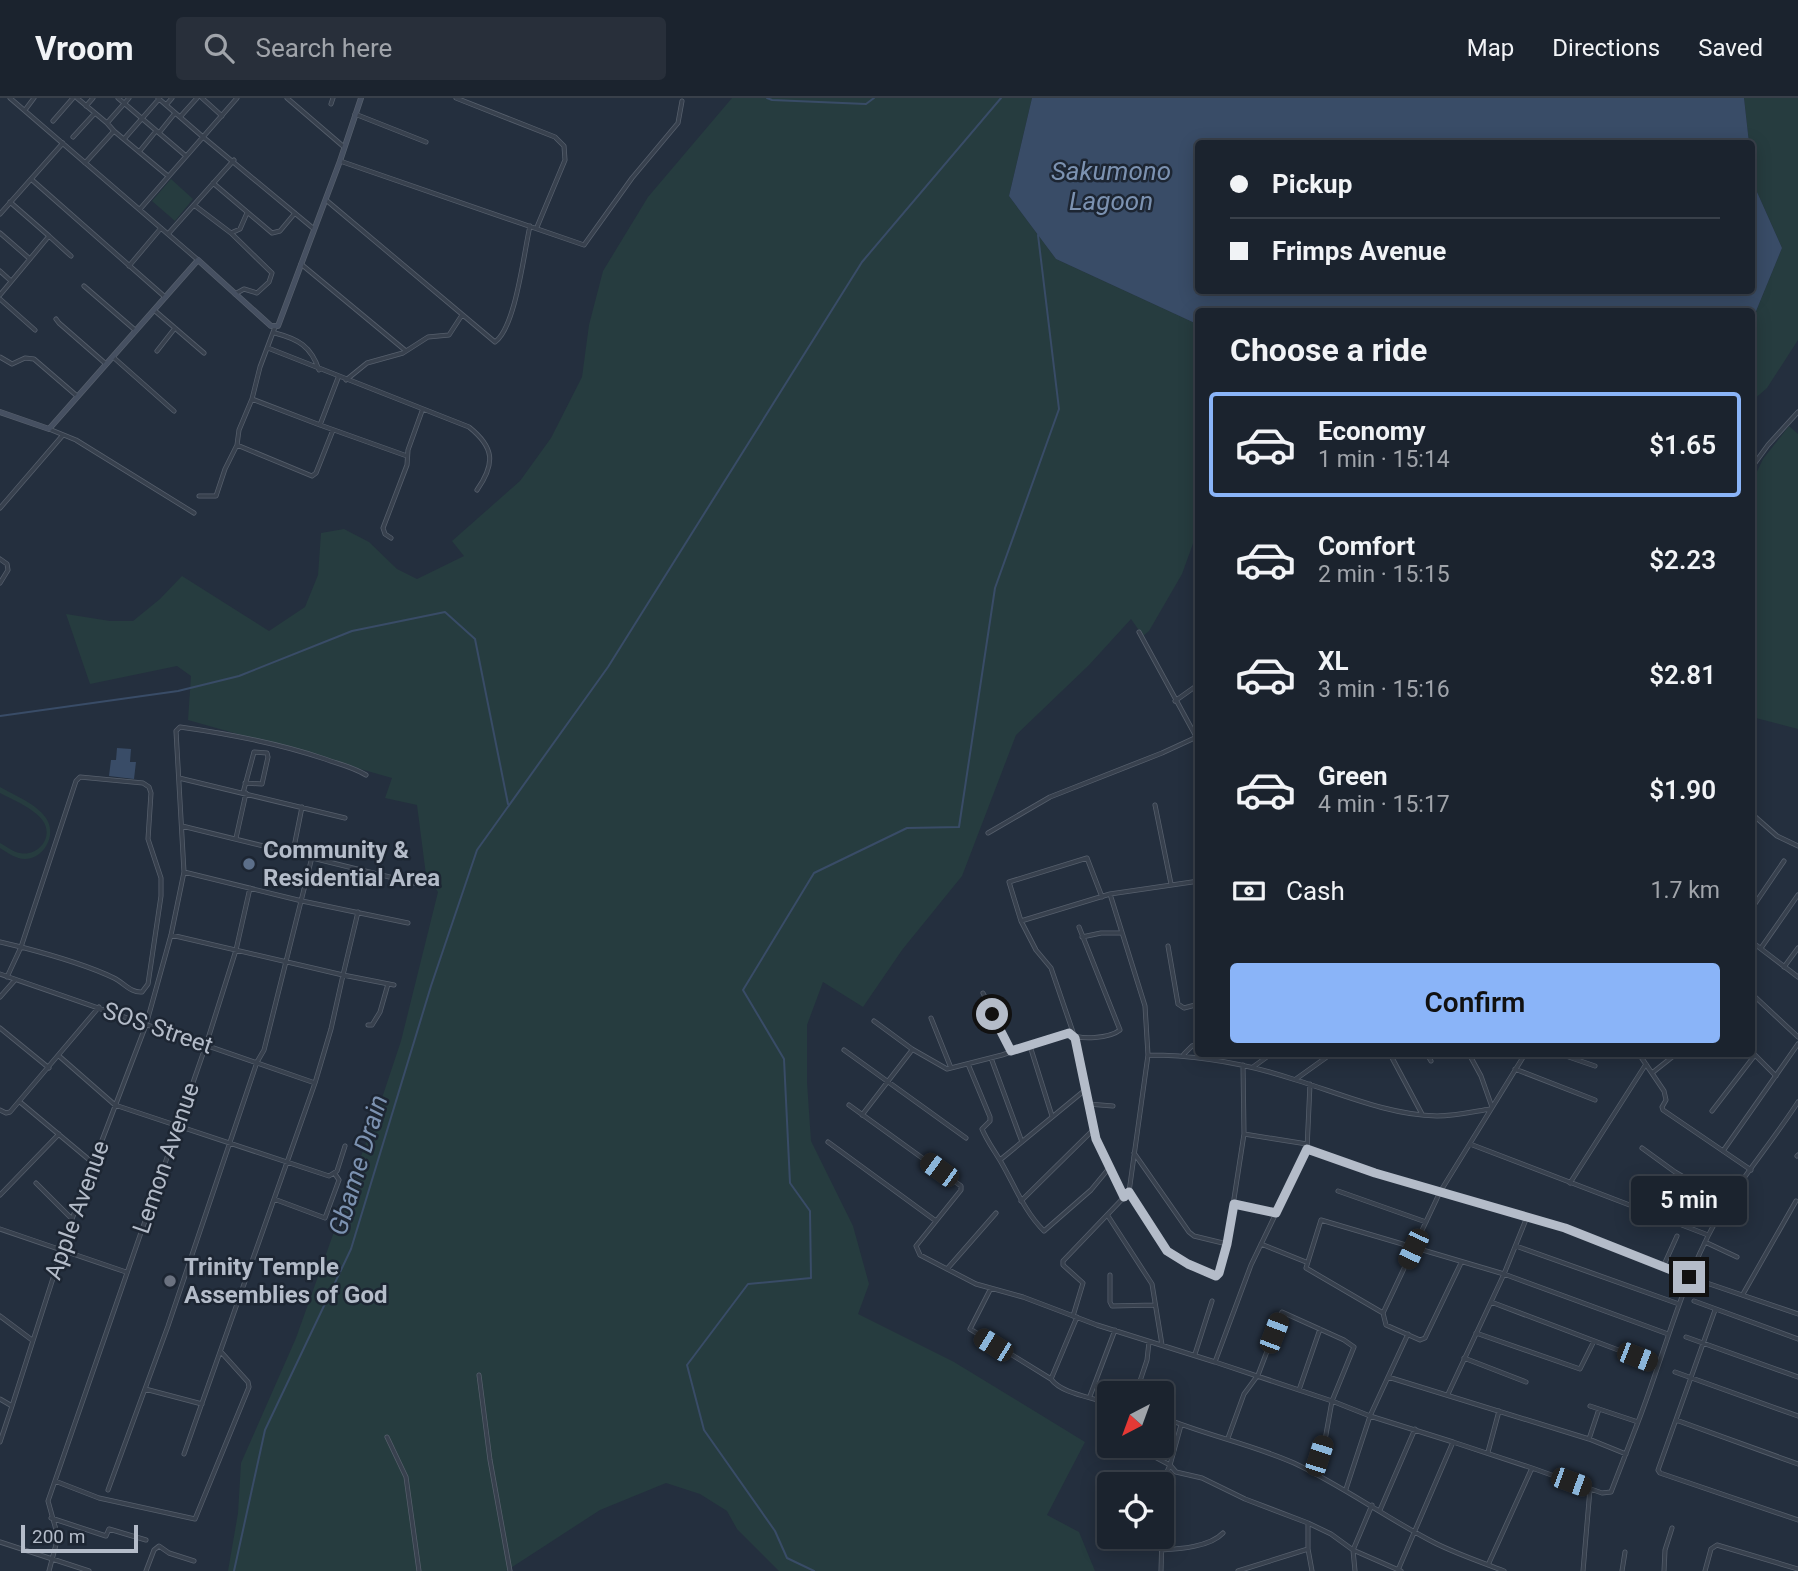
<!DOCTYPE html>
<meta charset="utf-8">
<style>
body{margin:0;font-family:Roboto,sans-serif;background:#282f3a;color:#f1f3f6;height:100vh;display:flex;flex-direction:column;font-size:26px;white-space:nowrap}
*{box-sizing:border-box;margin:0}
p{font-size:23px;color:#a0a4aa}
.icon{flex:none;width:38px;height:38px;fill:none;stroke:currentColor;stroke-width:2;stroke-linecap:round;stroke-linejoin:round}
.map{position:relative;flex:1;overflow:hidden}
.details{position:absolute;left:1195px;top:210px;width:560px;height:749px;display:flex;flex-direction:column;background:#1b232e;border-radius:7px;box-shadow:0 4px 18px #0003,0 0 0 2px #39404a}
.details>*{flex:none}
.hud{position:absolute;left:1195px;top:42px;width:560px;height:154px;border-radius:7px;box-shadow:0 4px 18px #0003,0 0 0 2px #39404a;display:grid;align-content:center;height:154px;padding:0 35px;background:#1b232e}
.needle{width:46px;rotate:221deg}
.buttons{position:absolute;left:1097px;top:1283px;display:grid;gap:14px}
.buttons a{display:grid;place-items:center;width:77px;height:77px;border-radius:7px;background:#1b232e;box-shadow:0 4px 18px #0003,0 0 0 2px #39404a;font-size:35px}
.scale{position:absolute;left:21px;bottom:18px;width:117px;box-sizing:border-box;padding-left:7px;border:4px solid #b4bcc9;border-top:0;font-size:19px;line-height:24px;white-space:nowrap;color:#b4bcc9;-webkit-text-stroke:5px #1d2633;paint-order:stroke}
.end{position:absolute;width:32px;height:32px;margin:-16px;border:9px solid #b4bcc9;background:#111;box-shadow:0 0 0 4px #111}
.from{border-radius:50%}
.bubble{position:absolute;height:49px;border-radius:7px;background:#1b232e;box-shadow:0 4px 18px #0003,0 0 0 2px #39404a;font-size:23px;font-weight:600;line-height:49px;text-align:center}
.car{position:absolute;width:21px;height:42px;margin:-21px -10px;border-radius:9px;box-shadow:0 0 5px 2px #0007;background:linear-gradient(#222 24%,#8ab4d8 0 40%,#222 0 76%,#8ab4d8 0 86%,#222 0)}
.hud b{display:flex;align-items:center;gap:24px;height:66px;font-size:26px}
.hud b+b{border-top:2px solid #39404a}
.hud i{width:18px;height:18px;background:#f1f3f6}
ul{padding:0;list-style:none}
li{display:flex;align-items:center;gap:21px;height:105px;margin:0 14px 10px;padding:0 21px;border:4px solid transparent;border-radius:7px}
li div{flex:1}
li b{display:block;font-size:26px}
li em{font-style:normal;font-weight:600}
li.active{border-color:#8ab4f8}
li>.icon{width:63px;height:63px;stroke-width:1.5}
h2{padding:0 35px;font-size:32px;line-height:84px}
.pay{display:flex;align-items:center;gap:18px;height:77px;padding:0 35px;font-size:26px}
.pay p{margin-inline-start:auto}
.cta{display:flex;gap:14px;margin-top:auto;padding:14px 35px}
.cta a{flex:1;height:80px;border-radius:7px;background:#8ab4f8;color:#111;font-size:28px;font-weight:600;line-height:80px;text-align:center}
header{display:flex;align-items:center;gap:42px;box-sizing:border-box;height:98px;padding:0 35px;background:#1b232e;border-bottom:2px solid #39404a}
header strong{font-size:33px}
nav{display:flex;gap:38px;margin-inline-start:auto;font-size:24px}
.search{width:490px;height:63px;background:#282f3a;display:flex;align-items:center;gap:18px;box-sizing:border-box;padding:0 24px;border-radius:7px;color:#a0a4aa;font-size:26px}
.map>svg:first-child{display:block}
.green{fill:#263c3f}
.water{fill:#394c67}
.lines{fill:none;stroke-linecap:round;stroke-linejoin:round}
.stream{stroke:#394c67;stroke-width:2}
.street-casing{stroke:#565f6c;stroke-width:5}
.secondary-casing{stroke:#565f6c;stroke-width:6}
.street{stroke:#38414e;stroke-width:3.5}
.secondary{stroke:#465061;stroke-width:4.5}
.route{stroke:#b4bcc9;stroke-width:9}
.service-dot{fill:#5c6f8a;stroke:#1d2633;stroke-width:2.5}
.worship-dot{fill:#6b7280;stroke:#1d2633;stroke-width:2.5}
.labels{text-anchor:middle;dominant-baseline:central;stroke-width:5;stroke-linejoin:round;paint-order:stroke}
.poi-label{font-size:24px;font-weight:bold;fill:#b4bcc9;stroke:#1d2633;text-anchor:start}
.street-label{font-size:24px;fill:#b4bcc9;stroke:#1d2633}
.water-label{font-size:26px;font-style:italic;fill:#7c92b1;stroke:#1d2633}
</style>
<header>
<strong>Vroom</strong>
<div class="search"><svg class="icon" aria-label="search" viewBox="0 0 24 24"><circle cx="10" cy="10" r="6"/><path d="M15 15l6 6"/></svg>Search here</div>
<nav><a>Map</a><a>Directions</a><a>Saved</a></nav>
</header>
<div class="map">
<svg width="1798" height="1473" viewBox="0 0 1798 1473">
<rect width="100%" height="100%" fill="#242f3e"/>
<!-- green -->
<path class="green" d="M 732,0 L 1032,0 L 1009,98 L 1056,161 L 1199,227 L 1199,429 L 1182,476 L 1149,533 L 1143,538 L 1131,521 L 1089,567 L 1016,637 L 962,778 L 902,852 L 863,909 L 823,884 L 807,927 L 807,984 L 811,1043 L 853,1128 L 869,1186 L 858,1216 L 954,1264 L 1085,1344 L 1047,1417 L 1079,1434 L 1095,1473 L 779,1473 L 737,1431 L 727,1413 L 700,1396 L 666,1385 L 600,1412 L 506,1473 L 228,1473 L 238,1415 L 241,1365 L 296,1240 L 384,994 L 401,943 L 438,794 L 426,777 L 417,707 L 385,700 L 392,680 L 188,622 L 191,578 L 177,568 L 90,586 L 66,516 L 110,523 L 133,523 L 160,501 L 182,478 L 269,533 L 305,509 L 318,477 L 321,435 L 344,431 L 369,444 L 397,471 L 417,481 L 464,458 L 452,443 L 520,383 L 551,340 L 582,279 L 589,227 L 603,173 L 648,99 Z
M 1744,0 L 1798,0 L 1798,242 L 1767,290 L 1752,303 L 1752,223 L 1782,150 L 1753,85 L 1752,46 L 1749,45 Z
M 171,81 L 193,101 L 175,123 L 152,103 Z
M 1789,328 L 1798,336 L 1798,631 L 1752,619 L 1752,384 L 1763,361 Z
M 0,689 C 14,697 37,706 46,720 C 57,736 45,760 25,761 C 16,761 8,755 0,750 L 0,745 C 6,748 13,754 20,755 C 38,759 54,739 43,723 C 34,710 13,702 0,695 Z"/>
<!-- water -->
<path class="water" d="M 1032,0 L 1744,0 L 1749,45 L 1199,46 L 1199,192 L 1752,192 L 1752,75 L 1753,85 L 1782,150 L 1752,223 L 1752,214 L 1199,214 L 1199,227 L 1056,161 L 1009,98 Z
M 117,650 L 131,651 L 130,664 L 136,664 L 134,681 L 109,678 L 111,662 L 116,662 Z"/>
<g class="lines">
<!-- stream -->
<path class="stream" d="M 767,0 L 772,2 L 866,6 L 874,0
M 0,618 L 178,593 L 239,578 L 352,533 L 445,514 L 475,541 L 508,706
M 234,1473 L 265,1332 L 351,1151 L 431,888 L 477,752 L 608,569 L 862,164 L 1001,0
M 814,1473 L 787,1460 L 775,1433 L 704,1332 L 687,1267 L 748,1186 L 811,1180 L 810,1113 L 790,1085 L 784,961 L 743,892 L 814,775 L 907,730 L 959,729 L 995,490 L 1059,311 L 1038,137"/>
<!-- street casing -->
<g class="street-casing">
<path id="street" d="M 10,0 L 198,162
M 77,0 L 107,25
M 118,0 L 186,58
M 202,0 L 222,18
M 237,0 L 203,39 L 314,131
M 287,0 L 344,49
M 456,0 L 555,39 L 564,48 L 565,62 L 537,129
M 331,6 L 333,0
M 166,7 L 172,0
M 86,8 L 93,0
M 25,12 L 34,0
M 355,16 L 426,44
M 180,19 L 197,0
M 53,23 L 73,0
M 114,33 L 168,78
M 159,35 L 175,15
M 73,39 L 95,15
M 124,41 L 159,1
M 139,54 L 156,33
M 340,63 L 584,147 L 632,80 L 678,25 L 682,3
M 85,65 L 114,33 L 107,25 L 129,0
M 31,81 L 165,199
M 213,85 L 272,135 L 280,133 L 295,115
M 326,102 L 495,244 C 516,229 524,153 530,128
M 10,104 L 49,138
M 194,107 L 231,135 L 240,131 L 247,115
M 140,111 L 203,39 L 158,0
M 0,116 L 63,45
M 0,135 L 30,161
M 231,135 L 272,175 L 269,184 L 257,195 L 244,191 L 235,196
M 168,136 L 234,62
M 301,166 L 406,253
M 129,168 L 161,130
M 0,173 L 11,183
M 84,188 L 135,232
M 0,197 L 49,138 L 71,158
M 0,201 L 35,232
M 154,212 L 204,255
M 56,221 L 59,225 L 106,266
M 275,235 C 298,241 311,248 319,272
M 268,250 L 469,329 C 494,349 496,365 477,392
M 157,253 L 175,230
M 0,259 L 12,266 L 25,260 L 34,261 L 77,298
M 113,259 L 174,313
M 346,282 L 367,265 L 403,255 L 428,239 L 449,237 L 462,217
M 252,301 L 320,327 L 338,280
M 320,327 L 407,358
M 49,331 L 76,342 L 194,415
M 237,347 L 312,378 L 316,375 L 333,332
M 1752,369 L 1768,347 L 1798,314
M 199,398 L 216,398 L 225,371 L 237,347 L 239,332 L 252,301 L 260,269 L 275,229
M 0,410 L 63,337
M 391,440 L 385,436 L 383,430 L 407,367 L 408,352 L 422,313
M 0,461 L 7,466 L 8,472 L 0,485
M 1139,534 L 1199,644
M 1175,603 L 1199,586
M 80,679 L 143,685 L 149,689 L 151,695 L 148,741 L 161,780 L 161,798 L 148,886 L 142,894 C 131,895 124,885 114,880 C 85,866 52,857 21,849 L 76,683 Z
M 179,680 L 345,720
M 243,695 L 254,654 L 267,655 L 268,659 L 262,686 L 245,685
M 1155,707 L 1171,786
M 1752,716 L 1777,738 L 1798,748
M 182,728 L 418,786
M 988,735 L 1050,699 L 1162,655 L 1199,638
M 236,740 L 246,695
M 293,754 L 302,709
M 184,774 L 302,803 L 408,825
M 1102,799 L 1087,760 L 1009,784 L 1021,823 L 1036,852 L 1051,870 L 1075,940 L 1096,1041 L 1124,1099
M 1752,810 L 1784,763
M 358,814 L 343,877 L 394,887
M 1021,823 L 1110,796 L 1199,783
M 171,837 L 343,877 L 331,931 L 315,985 L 184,1356
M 1082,839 L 1101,835 L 1122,835
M 0,844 L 21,849 L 7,879
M 1752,844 L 1798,879
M 1168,848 L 1178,906 L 1184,910 L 1199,906
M 1761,850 L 1798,797
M 1784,869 L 1798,850
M 0,876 L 315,985
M 983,895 L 1011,953
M 1752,896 L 1798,939
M 0,899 L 15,882
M 931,920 L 951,970
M 874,923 L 912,951 L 947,971 L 1002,957 L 1069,935 C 1080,943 1110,940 1120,932 L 1079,829
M 368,927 L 372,927 L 380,914 L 388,886
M 0,930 L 49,970
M 1030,948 L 1052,1018
M 844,952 L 966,1040
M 1752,954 L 1776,978
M 1184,956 L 1192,948 L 1199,946
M 1390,956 L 1422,1016
M 1427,956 L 1431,963
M 1469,956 L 1481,978 L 1492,1009
M 1560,956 L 1595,968
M 1639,956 L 1664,993 L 1666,1002 L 1662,1009 L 1663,1012 L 1751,1072
M 1148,957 C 1199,957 1248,966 1296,982 C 1341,996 1389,1017 1437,1018 C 1455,1018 1472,1014 1490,1011
M 59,958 L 115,1007 L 329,1078 L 337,1073 L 345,1048
M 991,960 L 1022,1044
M 968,966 L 990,1019 L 990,1023 L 982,1031 C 987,1043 994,1052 1001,1064 C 1015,1088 1024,1113 1044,1133 L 1091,1092 L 1110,1069
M 1253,969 L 1271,956
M 1515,971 L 1595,1002
M 1652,975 L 1676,956
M 1296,981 L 1331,956
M 20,1004 L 93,1065
M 1088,1006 L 1113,1008
M 849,1007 L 961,1088 L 961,1092 L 916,1148 L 920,1157 L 976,1186 L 1023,1199 L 1097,1227 L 1215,1264 L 1251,1167 L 1307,1051 L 1310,986
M 0,1012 L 6,1015 L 10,1014 L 99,909
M 1712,1013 L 1755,957
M 862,1017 L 912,952
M 1244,1036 L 1307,1046
M 828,1044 L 936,1123
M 1470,1046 L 1708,1137
M 1642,1050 L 1675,1074 L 1727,1104
M 1307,1051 L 1375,1075 L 1565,1130 L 1689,1179 L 1798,1216
M 1723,1053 L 1798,946
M 1134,1055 L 1189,1134 L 1194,1138 L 1227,1146
M 1797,1058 L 1798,1057
M 1000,1062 L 1085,992
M 36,1085 L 72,1121
M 1570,1085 L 1646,966
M 1338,1093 L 1426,1124
M 1129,1094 L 1167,1153 L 1188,1166 L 1216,1178 L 1219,1176 L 1227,1146 L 1244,1036 L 1243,967
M 0,1097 L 59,1036
M 274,1101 L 325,1120 L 339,1082 L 335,1076
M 1021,1103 L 1094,1031
M 1234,1106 L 1276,1115
M 1108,1118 L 1152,1186 L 1162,1247
M 0,1131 L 126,1174
M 1705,1144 L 1737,1159
M 1261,1146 L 1306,1164
M 1516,1148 L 1679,1206
M 1461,1165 L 1425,1240 L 1420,1242 L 1386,1227 L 1383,1215 L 1440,1094 L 1525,956
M 1663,1169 L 1677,1138
M 947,1171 L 996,1115
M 1110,1177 L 1110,1204 L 1112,1208 L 1155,1207
M 991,1190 L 970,1231 L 1051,1281
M 1743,1196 L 1796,1103
M 1694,1203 L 1798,1241
M 1491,1204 L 1658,1267
M 1715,1212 L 1658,1372 L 1660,1375 L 1798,1422
M 1383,1215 L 1306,1170 L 1321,1122 L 1504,1176 L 1668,1236
M 0,1218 L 32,1242
M 1073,1218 L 1083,1185 L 1063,1167 L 1063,1163 L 1129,1094 L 1148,957 L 1145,908 L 1110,796
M 1077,1219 L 1051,1281 C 1062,1296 1092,1299 1110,1306
M 1476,1235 L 1580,1271 L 1594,1243
M 1408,1236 L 1370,1318 L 1453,1344
M 1686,1239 L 1798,1279
M 1195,1256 L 1212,1203
M 1464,1260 L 1526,1284
M 1215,1264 L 1332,1303 L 1354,1249 L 1344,1242 L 1282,1214 L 1258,1277 L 1244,1296 L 1228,1340
M 1675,1274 L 1798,1318
M 479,1277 L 490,1362 L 510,1473
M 1388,1279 L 1589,1341
M 145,1291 L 202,1306
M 1299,1292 L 1320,1231
M 1136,1295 L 1147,1262 L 1149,1244
M 1448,1296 L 1504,1176 L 1527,1119
M 1090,1298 L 1115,1232
M 0,1301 L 12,1308 L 72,1121 L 146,927 L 171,837 L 184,774 L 176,633 L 180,629 C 230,636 278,645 325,661 C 339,666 353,669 366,677
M 1599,1311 L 1589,1341 L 1626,1356
M 1162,1319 C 1205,1337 1251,1346 1294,1365 C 1343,1388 1386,1420 1435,1445 C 1457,1456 1481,1464 1504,1473
M 1676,1322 L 1798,1366
M 1638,1324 C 1662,1262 1678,1198 1708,1138 C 1732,1090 1769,1049 1798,1004
M 1181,1327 L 1170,1367 L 1176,1374 L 1202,1380 L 1245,1401 L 1308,1425 L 1331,1436 L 1353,1452 L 1401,1473
M 387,1339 L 406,1379 L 419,1473
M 0,1344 L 12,1308
M 1134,1348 L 1170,1367 L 1163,1383 L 1162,1435
M 1488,1354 L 1499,1313
M 1532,1370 L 1602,1395 L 1611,1394 L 1638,1324 L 1590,1308
M 1314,1374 L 1325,1342 L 1332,1303 L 1370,1318 L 1346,1391
M 55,1383 L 99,1400 L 195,1421 L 249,1289 L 248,1284 L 221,1254
M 108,1392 L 168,1228 L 257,964 L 264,952 L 312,759
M 1380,1412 L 1415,1331
M 51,1420 L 106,1438 L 109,1431 L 146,1442
M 1308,1425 L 1308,1451 L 1312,1473
M 0,1444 L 89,1473
M 1161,1452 C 1179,1451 1210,1449 1223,1435
M 1398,1472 L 1453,1344 L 1532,1370 L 1488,1467
M 49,1473 L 58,1439 L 48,1403 L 206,947 L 236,852 L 250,790
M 146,1473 L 154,1452 L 159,1448 L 169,1455 L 194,1463
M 1161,1473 L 1162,1438
M 1238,1473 L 1308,1451
M 1355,1473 L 1353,1452 L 1372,1407
M 1583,1473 L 1590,1391
M 1622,1473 L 1625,1454
M 1664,1473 L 1665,1452 L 1672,1430
M 1705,1473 L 1711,1451 L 1717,1447 L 1798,1471"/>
</g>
<!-- secondary casing -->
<g class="secondary-casing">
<path id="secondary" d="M 0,314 L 49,331 L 198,162 L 271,228 L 278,228 L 340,63 L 361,0"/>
</g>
<!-- street -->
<use href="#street" class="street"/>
<!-- secondary -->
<use href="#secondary" class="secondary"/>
</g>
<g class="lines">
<!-- route -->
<path class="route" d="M 992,916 L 1011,953 L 1069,935 L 1075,940 L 1096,1041 L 1124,1099 L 1129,1094 L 1167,1153 L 1188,1166 L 1216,1178 L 1219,1175 L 1227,1146 L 1234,1106 L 1276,1115 L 1307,1051 L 1375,1075 L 1565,1130 L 1689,1179"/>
</g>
<!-- markers -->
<circle class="service-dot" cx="249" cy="766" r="7"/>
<circle class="worship-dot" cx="170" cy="1183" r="7"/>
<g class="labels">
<!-- poi labels -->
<g class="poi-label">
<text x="263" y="752">Community &amp;<tspan x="263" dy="28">Residential Area</tspan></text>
<text x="184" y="1169">Trinity Temple<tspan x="184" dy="28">Assemblies of God</tspan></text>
</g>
<!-- street labels -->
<g class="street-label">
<text transform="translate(158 930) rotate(19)">SOS Street</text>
<text transform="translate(166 1060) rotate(-71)">Lemon Avenue</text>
<text transform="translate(77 1112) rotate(-70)">Apple Avenue</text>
</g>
<!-- water labels -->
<g class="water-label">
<text x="1111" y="73">Sakumono<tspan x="1111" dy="30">Lagoon</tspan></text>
<text transform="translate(358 1067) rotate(-73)">Gbame Drain</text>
</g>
</g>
</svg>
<div class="buttons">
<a><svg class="needle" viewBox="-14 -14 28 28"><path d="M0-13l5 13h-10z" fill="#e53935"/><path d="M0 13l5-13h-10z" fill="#a0a4aa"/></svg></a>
<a><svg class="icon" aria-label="locate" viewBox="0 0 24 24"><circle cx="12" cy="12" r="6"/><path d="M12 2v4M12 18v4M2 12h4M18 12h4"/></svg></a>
</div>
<div class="scale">200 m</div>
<i class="end from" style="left:992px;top:916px"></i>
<i class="end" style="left:1689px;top:1179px"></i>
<div class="bubble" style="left:1631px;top:1078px;width:116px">5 min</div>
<i class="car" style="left:939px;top:1072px;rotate:306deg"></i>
<i class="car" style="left:1413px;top:1151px;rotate:205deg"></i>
<i class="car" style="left:1274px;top:1235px;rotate:21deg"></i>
<i class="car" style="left:993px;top:1247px;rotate:302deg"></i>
<i class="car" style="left:1637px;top:1259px;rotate:111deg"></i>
<i class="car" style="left:1319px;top:1358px;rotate:18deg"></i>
<i class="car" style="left:1571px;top:1384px;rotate:110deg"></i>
<div class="hud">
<b><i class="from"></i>Pickup</b>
<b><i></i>Frimps Avenue</b>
</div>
<section class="details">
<h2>Choose a ride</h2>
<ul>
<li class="active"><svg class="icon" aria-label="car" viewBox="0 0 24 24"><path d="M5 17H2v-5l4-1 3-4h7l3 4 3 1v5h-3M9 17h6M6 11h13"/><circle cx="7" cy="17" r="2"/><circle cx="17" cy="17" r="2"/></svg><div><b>Economy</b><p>1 min · 15:14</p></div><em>$1.65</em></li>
<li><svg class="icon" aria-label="car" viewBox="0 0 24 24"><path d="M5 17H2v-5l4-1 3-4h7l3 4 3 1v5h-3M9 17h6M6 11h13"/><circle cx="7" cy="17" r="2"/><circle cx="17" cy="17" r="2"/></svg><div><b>Comfort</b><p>2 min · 15:15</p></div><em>$2.23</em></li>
<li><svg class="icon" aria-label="car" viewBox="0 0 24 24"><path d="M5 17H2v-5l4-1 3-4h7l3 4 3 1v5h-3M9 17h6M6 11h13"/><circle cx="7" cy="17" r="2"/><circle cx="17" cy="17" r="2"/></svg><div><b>XL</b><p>3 min · 15:16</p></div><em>$2.81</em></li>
<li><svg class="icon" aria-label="car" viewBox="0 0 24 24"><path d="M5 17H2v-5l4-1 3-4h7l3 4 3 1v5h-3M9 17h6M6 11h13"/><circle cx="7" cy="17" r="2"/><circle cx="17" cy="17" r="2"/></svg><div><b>Green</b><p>4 min · 15:17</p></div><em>$1.90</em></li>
</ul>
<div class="pay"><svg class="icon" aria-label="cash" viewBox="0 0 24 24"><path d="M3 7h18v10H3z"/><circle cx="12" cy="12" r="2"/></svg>Cash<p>1.7 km</p></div>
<div class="cta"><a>Confirm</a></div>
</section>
</div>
